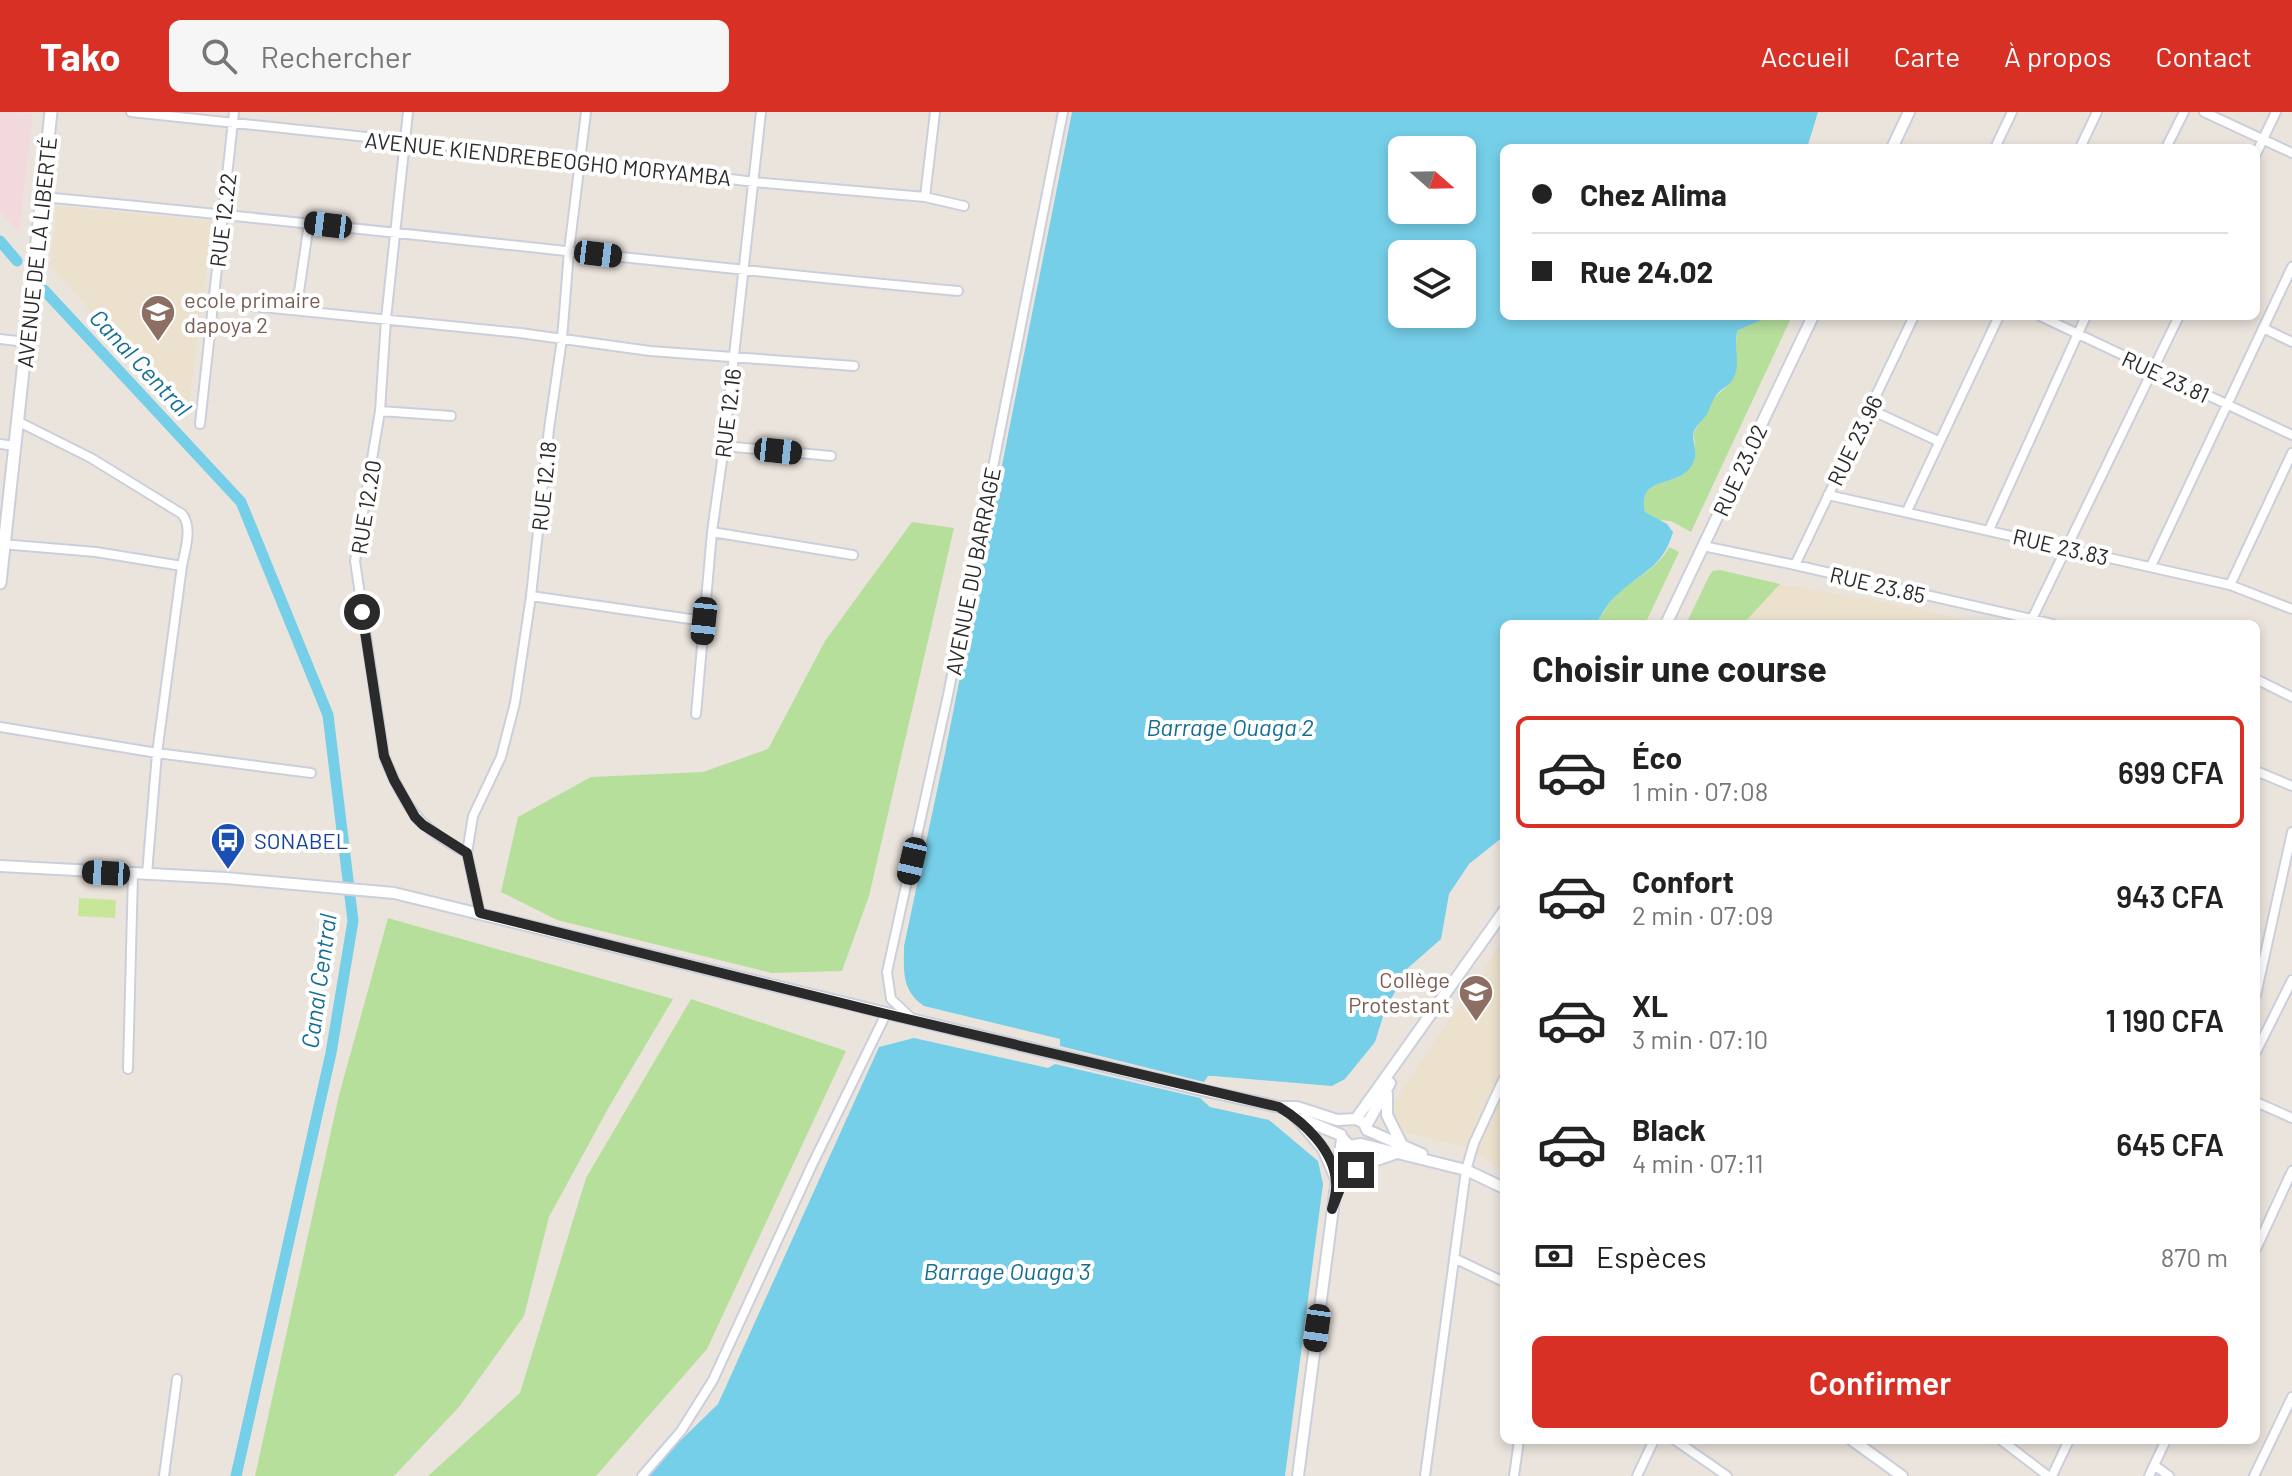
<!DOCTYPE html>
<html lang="fr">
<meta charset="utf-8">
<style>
body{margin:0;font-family:Barlow,sans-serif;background:#f6f6f6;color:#222;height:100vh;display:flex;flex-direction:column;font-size:30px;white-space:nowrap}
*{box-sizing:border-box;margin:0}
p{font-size:26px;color:#767676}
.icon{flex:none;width:44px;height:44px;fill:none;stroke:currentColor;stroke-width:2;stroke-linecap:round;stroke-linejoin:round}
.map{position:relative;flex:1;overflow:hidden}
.sheet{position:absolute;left:1500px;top:508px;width:760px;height:824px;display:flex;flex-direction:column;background:#fff;border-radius:12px;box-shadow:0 4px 12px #0003}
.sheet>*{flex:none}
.hud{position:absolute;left:1500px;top:32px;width:760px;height:176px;border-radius:12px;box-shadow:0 4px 12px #0003;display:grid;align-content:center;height:176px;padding:0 32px;background:#fff}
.needle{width:52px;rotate:110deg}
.tools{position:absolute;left:1388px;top:24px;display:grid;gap:16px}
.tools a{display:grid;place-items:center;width:88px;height:88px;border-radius:12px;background:#fff;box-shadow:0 4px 12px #0003;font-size:40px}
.end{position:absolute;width:36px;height:36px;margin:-18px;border:10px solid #2a2a2a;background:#fff;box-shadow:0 0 0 4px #fff}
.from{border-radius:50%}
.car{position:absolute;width:24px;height:48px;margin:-24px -12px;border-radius:10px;box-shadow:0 0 6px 2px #0007;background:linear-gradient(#222 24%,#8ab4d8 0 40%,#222 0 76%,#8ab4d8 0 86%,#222 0)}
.hud b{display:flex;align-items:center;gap:28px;height:76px;font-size:30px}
.hud b+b{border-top:2px solid #e0e0e0}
.hud i{width:20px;height:20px;background:#222}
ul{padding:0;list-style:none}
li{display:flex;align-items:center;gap:24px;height:112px;margin:0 16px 12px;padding:0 16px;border:4px solid transparent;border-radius:12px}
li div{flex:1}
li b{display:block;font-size:30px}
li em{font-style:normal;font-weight:600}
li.selected{border-color:#d93025}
li>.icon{width:72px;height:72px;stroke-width:1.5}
h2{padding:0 32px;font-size:36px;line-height:96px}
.pay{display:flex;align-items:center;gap:20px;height:88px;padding:0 32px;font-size:30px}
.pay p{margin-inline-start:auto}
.action{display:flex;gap:16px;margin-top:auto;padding:16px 32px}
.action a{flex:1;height:92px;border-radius:12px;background:#d93025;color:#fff;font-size:32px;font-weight:600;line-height:92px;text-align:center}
header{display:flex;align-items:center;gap:48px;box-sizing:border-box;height:112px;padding:0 40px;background:#d93025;color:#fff}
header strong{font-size:38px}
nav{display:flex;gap:44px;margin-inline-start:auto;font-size:28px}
.search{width:560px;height:72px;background:#f6f6f6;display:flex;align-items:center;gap:20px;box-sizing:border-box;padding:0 28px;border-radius:12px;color:#767676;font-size:30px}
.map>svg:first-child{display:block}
.education{fill:#ece1cd}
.medical{fill:#f2dadc}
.green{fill:#b6df9c}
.pitch{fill:#c8e698}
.water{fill:#75cfe8;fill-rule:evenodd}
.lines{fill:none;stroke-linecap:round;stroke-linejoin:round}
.canal{stroke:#75cfe8;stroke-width:11}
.minor-casing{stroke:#cbcfdb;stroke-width:12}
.tertiary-casing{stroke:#cbcfdb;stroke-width:14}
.secondary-casing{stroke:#cbcfdb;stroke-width:15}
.minor{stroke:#fff;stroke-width:8}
.tertiary{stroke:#fff;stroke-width:10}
.secondary{stroke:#fff;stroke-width:11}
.route{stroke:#2a2a2a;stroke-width:10}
.labels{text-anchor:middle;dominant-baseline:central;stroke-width:8;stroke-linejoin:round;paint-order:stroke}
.street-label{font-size:22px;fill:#2a2a2a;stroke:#fff}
.education-label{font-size:22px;fill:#785e54;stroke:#fff;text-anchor:start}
.transit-label{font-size:22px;fill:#164399;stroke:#fff;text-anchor:start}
.water-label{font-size:24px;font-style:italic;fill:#146e94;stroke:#fff}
</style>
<header>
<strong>Tako</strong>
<div class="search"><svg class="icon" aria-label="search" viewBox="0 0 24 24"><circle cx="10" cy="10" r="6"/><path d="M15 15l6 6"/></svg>Rechercher</div>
<nav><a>Accueil</a><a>Carte</a><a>À propos</a><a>Contact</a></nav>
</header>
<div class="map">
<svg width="2292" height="1364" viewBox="0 0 2292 1364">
<rect width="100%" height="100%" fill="#ebe4dd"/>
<!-- education -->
<path class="education" d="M 57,94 L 213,109 L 187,308 L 50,153 Z
M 1780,472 L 1894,492 L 1983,512 L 1743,512 Z
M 1504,827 L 1504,1060 L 1473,1038 L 1404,1020 L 1391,994 Z"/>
<!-- medical -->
<path class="medical" d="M 0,0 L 33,1 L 19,120 L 0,100 Z"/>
<!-- green -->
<path class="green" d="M 1765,204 L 1792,204 L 1691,420 L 1671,409 L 1659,408 L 1645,400 C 1635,359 1687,380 1693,347 C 1695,337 1696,331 1693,322 L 1714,286 L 1729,272 L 1738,218 L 1762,208 Z
M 912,410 L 954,416 L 869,784 L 842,859 L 772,861 L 557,808 L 501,780 L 518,705 L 591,665 L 703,660 L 768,637 L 825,529 Z
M 1669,435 L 1679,440 L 1645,512 L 1596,512 C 1603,501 1610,488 1620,479 C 1636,466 1659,455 1669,435 Z
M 1720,458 L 1780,472 L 1743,512 L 1686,512 L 1709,464 L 1713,459 Z
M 388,806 L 673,887 L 610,993 L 549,1105 L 524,1204 L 459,1295 L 394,1364 L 255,1364 L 339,983 Z
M 691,887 L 846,939 L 707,1237 L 596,1364 L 428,1364 L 520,1281 L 586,1066 Z"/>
<!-- pitch -->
<path class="pitch" d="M 79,786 L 116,788 L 115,806 L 78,804 Z"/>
<!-- water -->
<path class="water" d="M 1072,0 L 1818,0 L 1807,36 L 1504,36 L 1504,204 L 1765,204 L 1762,208 L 1738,218 C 1732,235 1742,251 1733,267 C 1730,273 1724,275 1719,280 C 1713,286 1711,294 1707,302 C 1703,308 1694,315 1693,323 C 1693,334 1699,341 1692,353 C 1679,377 1636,362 1645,400 L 1667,412 L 1673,420 C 1663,455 1643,459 1619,481 C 1609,489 1602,501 1596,512 L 1504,512 L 1504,724 L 1469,752 L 1449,782 L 1441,827 L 1408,856 L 1385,898 L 1375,930 L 1345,967 L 1332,974 L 1213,964 L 1208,964 L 1204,970 L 1060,934 L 1060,927 L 924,894 C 901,878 904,859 904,834 L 945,641 ZM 1402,38 L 1462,38 L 1462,98 L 1402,98 ZM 1402,142 L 1462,142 L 1462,202 L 1402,202 Z
M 914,926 L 1048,956 L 1055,952 L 1200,986 L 1210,995 L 1269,1008 L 1318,1049 L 1323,1072 L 1285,1364 L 644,1364 L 718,1292 L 879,935 Z"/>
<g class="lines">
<!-- canal -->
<path class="canal" d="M 0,129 L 17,149
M 44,178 L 241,390 L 328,603 L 353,809 L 331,941 L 236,1364"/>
<!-- minor casing -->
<g class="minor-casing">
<path id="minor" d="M 131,0 L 582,48 L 754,70 L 925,85 L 964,94
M 408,0 L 386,207 L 380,299 L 355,449 L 384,644 C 403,692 419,717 467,741 L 480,801
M 2204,0 L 2292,41
M 1995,36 L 2012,0
M 2080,36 L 2097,0
M 2166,36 L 2184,0
M 2256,42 L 2276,0
M 42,85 C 348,113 653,151 958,179
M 925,85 L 935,0
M 299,180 L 309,111
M 212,190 L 520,221 L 650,239 L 854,254
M 2040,204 L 2292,323
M 2263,216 L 2292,230
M 0,227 L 26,230
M 1869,297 L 1938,329
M 380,299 L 451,304
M 17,309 L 91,346 L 182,402 C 193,416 185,437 182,454
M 200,312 L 234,0
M 0,332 L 15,334
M 724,334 L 831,344
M 1828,383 L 2230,473 L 2292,497
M 1907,399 L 1999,204
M 1989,418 L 2086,204
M 712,420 L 853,443
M 1,432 L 96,440 L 182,454 L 157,641 L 147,762
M 1703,434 L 1795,453 L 2053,512
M 1795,453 L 1914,204
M 2151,454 L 2292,155
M 2230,473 L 2292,341
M 531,484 L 704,509
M 2032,507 L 2179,204
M 2256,567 L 2292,585
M 696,602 L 712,420 L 724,334 L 761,0
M 0,615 L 157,641 L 311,661
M 2256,659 L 2292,674
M 467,741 L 473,704 L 501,645 L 515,591 L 531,484 L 549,317 L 562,227 L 569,139 L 586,0
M 2256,883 L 2292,720
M 910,905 L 891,887 L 887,860 L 948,583 L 1063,0
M 2256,940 L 2292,868
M 128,957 L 133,761
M 2256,990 L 2292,1006
M 2256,1137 L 2292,1059
M 1454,1146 L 1504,1170
M 1675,1328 L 1727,1364
M 2001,1328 L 2048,1364
M 2154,1353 L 2169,1364
M 164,1364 L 177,1267
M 642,1364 L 681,1319 L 713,1268 L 812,1053 L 886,902
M 1425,1364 L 1466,1058 L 1474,1031 L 1504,966
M 1514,1364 L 1519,1328
M 1637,1364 L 1654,1328
M 2052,1364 L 2069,1328
M 2149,1364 L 2166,1328
M 2254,1364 L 2292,1285"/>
</g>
<!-- tertiary casing -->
<g class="tertiary-casing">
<path id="tertiary" d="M 1892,36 L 1909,0
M 1666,512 L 1813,204
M 0,754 L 226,766 L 394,781 L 1202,978 L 1279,995 L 1297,995 L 1337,1008 L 1356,1007 L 1364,1011 L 1367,1018
M 1387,982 L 1387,1003 L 1401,1031
M 1295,1004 L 1323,1037 L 1335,1065
M 1302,1007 L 1341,1023
M 1356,1007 L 1504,799
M 1366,1014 L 1390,971
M 1367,1018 L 1422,1042
M 1342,1026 L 1350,1034 L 1361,1032 L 1466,1058 L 1504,1076
M 1344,1065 L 1357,1034
M 1342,1072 L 1365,1052 L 1394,1042
M 1852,1328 L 1902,1364
M 1298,1364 L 1342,1027"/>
</g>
<!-- secondary casing -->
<g class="secondary-casing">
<path id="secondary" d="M 0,471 L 51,0"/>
</g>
<!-- minor -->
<use href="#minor" class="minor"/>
<!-- tertiary -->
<use href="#tertiary" class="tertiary"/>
<!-- secondary -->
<use href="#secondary" class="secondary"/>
</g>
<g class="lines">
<!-- route -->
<path class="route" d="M 362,500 L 384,644 L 394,668 L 415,705 L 423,713 L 467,741 L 480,801 L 886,902 L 1279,995 C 1304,1010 1335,1039 1336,1071 C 1337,1079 1334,1089 1332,1097 L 1342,1072 L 1356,1058"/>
</g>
<!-- icons -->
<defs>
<g id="school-pin" transform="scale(1.8)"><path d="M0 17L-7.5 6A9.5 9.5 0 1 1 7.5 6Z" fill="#8d6e63" stroke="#fff"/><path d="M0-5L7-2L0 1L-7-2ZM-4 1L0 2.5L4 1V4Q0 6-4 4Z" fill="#fff"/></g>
<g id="bus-pin" transform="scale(1.8)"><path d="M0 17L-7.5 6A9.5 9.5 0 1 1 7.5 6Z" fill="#1a4fb4" stroke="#fff"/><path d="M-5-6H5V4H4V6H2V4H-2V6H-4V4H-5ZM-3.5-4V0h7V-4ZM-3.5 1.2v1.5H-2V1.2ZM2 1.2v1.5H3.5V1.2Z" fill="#fff"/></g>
</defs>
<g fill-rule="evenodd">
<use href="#school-pin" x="158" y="200"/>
<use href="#bus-pin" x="228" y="728"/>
<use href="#school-pin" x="1476" y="880"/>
</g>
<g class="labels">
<!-- street labels -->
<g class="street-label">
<text transform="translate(548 46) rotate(6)">AVENUE KIENDREBEOGHO MORYAMBA</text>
<text transform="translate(222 108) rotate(-83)">RUE 12.22</text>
<text transform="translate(36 140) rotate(-84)">AVENUE DE LA LIBERTÉ</text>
<text transform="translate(2166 264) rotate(25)">RUE 23.81</text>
<text transform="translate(727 301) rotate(-83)">RUE 12.16</text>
<text transform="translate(1854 328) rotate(-64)">RUE 23.96</text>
<text transform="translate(1739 358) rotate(-65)">RUE 23.02</text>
<text transform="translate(543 374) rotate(-84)">RUE 12.18</text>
<text transform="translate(365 395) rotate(-81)">RUE 12.20</text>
<text transform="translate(2061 434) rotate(13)">RUE 23.83</text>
<text transform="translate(972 459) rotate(-79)">AVENUE DU BARRAGE</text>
<text transform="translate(1878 472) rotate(13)">RUE 23.85</text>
</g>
<!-- education labels -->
<g class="education-label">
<text x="184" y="187">ecole primaire<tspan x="184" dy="25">dapoya 2</tspan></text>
<text x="1450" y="867" text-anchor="end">Collège<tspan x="1450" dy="25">Protestant</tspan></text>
</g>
<!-- transit labels -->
<g class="transit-label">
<text x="254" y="728">SONABEL</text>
</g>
<!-- water labels -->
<g class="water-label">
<text transform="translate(141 250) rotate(47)">Canal Central</text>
<text x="1230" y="614">Barrage Ouaga 2</text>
<text transform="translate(318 869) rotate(-82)">Canal Central</text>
<text x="1007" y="1158">Barrage Ouaga 3</text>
</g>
</g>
</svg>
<div class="tools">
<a><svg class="needle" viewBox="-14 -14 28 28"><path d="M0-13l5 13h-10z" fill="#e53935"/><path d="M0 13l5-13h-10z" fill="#767676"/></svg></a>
<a><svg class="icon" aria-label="layers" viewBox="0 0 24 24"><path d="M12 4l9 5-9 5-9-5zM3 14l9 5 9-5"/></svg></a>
</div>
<i class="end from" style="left:362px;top:500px"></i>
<i class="end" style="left:1356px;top:1058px"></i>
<i class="car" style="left:328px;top:113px;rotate:277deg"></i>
<i class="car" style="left:598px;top:142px;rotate:97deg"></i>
<i class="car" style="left:778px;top:339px;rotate:96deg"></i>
<i class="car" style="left:704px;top:509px;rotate:186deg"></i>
<i class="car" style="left:912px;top:749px;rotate:193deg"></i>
<i class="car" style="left:106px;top:761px;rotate:273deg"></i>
<i class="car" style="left:1317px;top:1216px;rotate:188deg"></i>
<div class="hud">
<b><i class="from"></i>Chez Alima</b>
<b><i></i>Rue 24.02</b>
</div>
<section class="sheet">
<h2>Choisir une course</h2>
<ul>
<li class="selected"><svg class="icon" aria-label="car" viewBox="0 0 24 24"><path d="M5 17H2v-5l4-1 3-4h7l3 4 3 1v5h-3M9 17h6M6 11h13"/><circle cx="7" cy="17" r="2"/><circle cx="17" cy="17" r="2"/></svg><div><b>Éco</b><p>1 min · 07:08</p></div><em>699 CFA</em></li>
<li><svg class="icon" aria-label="car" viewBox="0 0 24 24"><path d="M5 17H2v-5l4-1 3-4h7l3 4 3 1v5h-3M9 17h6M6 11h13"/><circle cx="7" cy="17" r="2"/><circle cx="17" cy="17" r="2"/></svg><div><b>Confort</b><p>2 min · 07:09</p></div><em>943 CFA</em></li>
<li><svg class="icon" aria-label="car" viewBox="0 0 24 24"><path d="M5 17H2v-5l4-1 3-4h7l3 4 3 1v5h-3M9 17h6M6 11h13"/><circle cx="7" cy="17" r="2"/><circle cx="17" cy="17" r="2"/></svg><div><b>XL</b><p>3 min · 07:10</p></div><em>1 190 CFA</em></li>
<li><svg class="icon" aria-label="car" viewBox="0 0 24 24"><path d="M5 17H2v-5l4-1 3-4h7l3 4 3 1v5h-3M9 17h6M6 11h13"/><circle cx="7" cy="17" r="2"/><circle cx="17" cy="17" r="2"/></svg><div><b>Black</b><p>4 min · 07:11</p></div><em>645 CFA</em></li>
</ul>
<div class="pay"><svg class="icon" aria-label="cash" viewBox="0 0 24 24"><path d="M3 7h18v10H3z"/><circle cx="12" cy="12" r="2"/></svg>Espèces<p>870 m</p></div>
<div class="action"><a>Confirmer</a></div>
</section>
</div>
